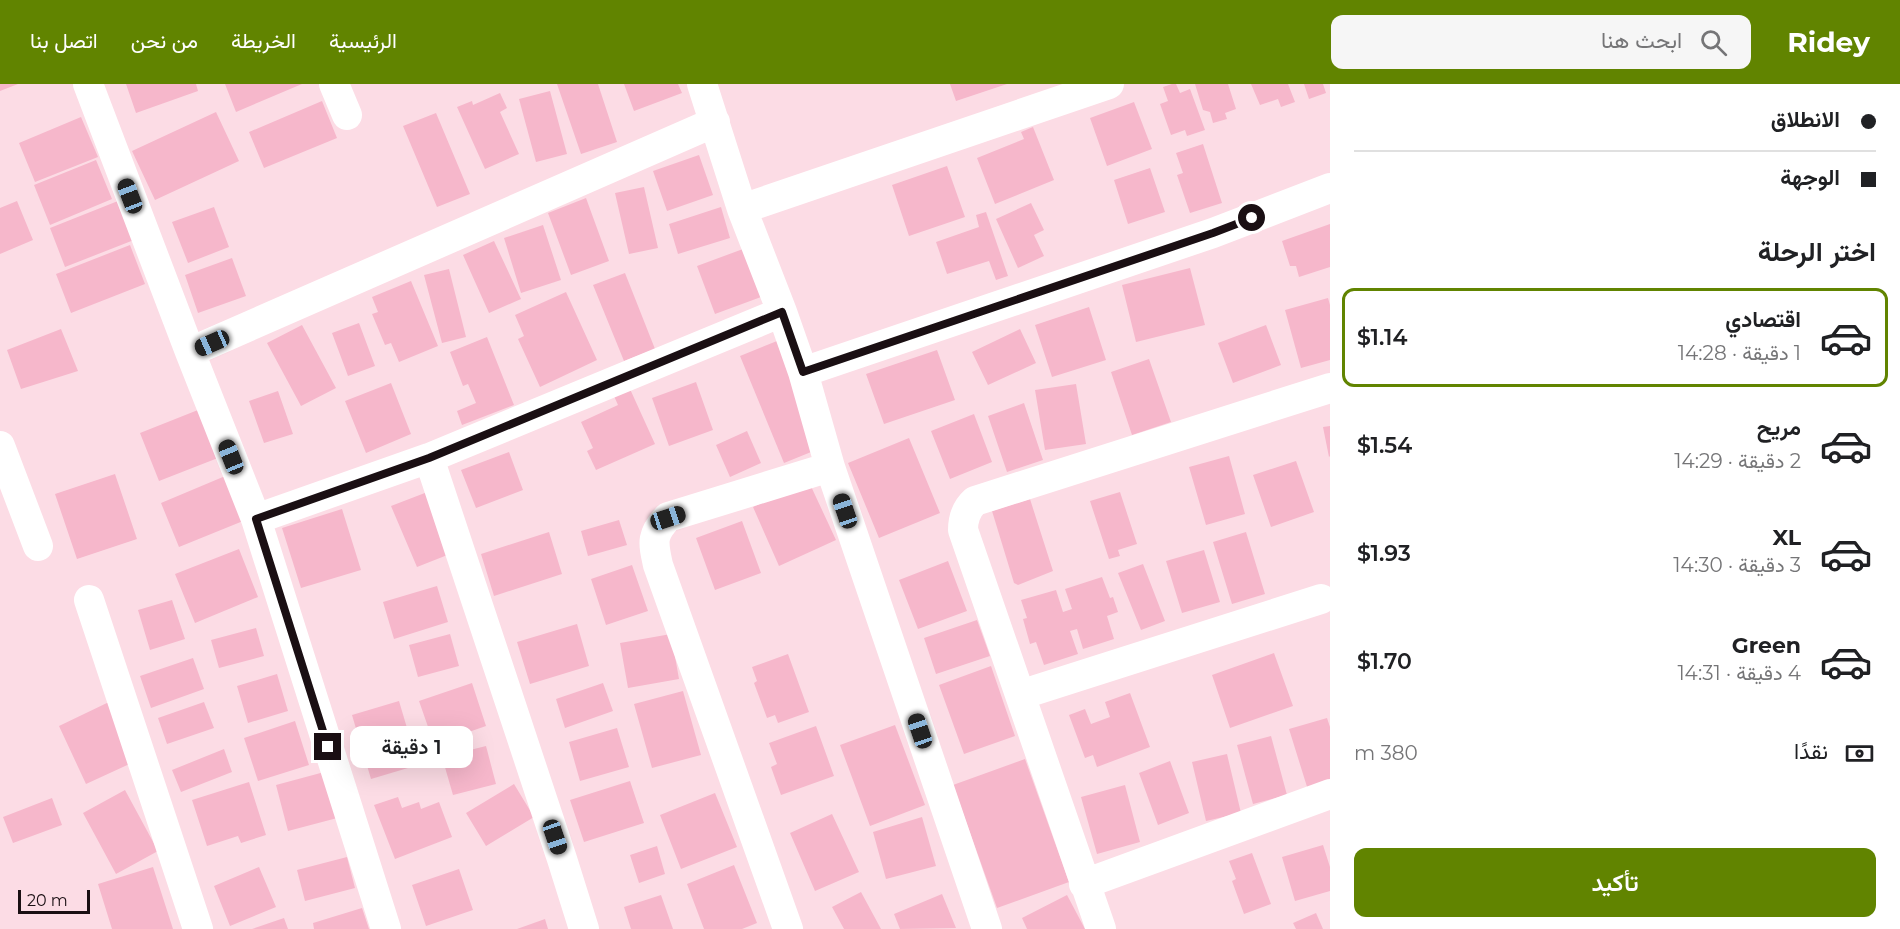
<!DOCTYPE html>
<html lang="ar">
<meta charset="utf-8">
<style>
body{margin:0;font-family:Montserrat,Vazirmatn,sans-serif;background:#f6f6f6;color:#202124;direction:rtl;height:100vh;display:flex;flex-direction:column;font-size:22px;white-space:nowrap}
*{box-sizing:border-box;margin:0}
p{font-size:20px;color:#757577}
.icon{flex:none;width:33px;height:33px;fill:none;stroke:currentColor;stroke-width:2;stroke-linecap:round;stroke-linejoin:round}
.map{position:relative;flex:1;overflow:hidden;direction:ltr}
.sheet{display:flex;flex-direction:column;background:#fff;width:570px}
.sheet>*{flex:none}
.banner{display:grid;align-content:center;height:132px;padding:0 24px;background:#fff}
.scale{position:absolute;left:18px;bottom:15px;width:72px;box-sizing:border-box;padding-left:6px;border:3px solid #1a0f13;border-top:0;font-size:16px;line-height:21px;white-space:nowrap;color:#1a0f13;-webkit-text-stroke:4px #fcdce5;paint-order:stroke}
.end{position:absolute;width:27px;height:27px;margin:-14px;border:8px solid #1a0f13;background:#fff;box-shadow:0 0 0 3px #fff}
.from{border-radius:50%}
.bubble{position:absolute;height:42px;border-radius:12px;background:#fff;box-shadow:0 6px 24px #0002;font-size:20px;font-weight:600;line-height:42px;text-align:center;direction:rtl}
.car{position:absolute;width:18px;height:36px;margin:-18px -9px;border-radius:8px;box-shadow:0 0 4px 2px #0007;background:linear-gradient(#222 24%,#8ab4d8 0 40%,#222 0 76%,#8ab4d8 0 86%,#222 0)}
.banner b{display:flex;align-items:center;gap:21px;height:57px;font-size:22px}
.banner b+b{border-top:2px solid #e0e0e0}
.banner i{width:15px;height:15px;background:#202124}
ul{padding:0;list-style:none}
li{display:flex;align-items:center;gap:18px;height:99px;margin:0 12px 9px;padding:0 12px;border:3px solid transparent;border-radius:12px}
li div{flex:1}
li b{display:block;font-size:22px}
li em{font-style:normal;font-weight:600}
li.on{border-color:#618400}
li>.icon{width:54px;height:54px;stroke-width:1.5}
h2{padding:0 24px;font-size:27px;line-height:72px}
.pay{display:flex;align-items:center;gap:15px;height:66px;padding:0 24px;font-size:22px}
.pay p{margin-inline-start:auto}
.button{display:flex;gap:12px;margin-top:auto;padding:12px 24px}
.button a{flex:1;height:69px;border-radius:12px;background:#618400;color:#fff;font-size:24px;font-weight:600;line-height:69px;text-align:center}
header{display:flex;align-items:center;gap:36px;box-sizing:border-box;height:84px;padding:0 30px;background:#618400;color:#fff}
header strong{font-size:28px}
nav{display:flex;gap:33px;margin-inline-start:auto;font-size:21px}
.search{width:420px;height:54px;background:#f6f6f6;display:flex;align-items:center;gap:15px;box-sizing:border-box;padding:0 21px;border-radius:12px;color:#757577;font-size:22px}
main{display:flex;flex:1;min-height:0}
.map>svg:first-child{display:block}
.building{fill:#f6b7cb}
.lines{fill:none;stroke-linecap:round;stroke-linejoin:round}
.minor{stroke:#fff;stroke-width:30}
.route{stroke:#1a0f13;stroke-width:8}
</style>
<header>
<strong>Ridey</strong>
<div class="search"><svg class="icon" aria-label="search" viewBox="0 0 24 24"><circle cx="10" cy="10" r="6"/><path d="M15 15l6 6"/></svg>ابحث هنا</div>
<nav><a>الرئيسية</a><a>الخريطة</a><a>من نحن</a><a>اتصل بنا</a></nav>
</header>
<main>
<section class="sheet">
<div class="banner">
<b><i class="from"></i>الانطلاق</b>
<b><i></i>الوجهة</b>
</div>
<h2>اختر الرحلة</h2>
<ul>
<li class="on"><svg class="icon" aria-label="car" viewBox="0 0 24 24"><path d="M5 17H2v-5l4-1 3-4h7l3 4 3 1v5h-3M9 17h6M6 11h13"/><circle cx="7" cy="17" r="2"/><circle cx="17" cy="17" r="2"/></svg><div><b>اقتصادي</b><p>1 دقيقة · 14:28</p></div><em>$1.14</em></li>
<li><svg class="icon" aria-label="car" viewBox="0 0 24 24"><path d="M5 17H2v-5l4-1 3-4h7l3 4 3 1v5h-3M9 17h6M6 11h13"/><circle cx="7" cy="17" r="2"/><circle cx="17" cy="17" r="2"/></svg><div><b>مريح</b><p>2 دقيقة · 14:29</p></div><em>$1.54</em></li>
<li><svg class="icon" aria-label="car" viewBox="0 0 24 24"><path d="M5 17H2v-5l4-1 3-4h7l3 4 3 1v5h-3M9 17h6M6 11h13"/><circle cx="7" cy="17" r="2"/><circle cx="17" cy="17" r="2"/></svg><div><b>XL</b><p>3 دقيقة · 14:30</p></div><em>$1.93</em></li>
<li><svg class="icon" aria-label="car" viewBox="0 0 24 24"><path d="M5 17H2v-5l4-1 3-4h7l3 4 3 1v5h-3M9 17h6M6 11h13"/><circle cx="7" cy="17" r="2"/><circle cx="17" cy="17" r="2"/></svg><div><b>Green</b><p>4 دقيقة · 14:31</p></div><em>$1.70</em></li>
</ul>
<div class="pay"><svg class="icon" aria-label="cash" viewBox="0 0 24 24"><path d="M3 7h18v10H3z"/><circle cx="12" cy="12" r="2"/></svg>نقدًا<p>380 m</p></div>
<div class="button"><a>تأكيد</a></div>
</section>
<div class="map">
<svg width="1330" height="845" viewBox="0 0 1330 845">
<rect width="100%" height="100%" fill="#fcdce5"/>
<!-- building -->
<path class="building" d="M 0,0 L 18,0 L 0,7 Z
M 126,0 L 196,0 L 198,7 L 136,29 Z
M 225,0 L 302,0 L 236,28 Z
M 557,0 L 598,0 L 617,58 L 581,70 Z
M 624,0 L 678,0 L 682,9 L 634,27 Z
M 950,0 L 1007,0 L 956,17 Z
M 1172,0 L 1176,0 L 1180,9 L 1190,5 L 1205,46 L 1187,52 L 1185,46 L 1171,51 L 1160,20 L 1168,17 L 1163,3 Z
M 1195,0 L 1228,0 L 1236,25 L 1225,29 L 1227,35 L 1213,39 L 1210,28 L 1203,26 Z
M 1251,0 L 1288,0 L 1295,18 L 1281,23 L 1278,15 L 1260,21 Z
M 1304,0 L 1323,0 L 1326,9 L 1309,15 Z
M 550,7 L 567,70 L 536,78 L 519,15 Z
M 500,9 L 507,24 L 500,28 L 519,70 L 485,85 L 457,23 L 472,17 L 473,21 Z
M 322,17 L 337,54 L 264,84 L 249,48 Z
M 1134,18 L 1152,65 L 1107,82 L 1090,34 Z
M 216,28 L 239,77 L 155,116 L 132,67 Z
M 436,29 L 470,110 L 437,123 L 403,42 Z
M 81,33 L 98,73 L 35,98 L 19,59 Z
M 1033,43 L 1054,96 L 995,120 L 977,74 L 1024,55 L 1021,48 Z
M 1203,60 L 1222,119 L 1190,129 L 1177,91 L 1183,89 L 1176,69 Z
M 699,71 L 713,111 L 667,127 L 653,87 Z
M 96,76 L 112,115 L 50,141 L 34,101 Z
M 947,82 L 965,133 L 909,152 L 892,101 Z
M 1150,84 L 1165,128 L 1128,140 L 1114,96 Z
M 644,103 L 658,164 L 629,170 L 615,109 Z
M 586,114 L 609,177 L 571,191 L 548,129 Z
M 123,115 L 139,154 L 65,183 L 50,144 Z
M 17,117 L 33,156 L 0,170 L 0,124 Z
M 1031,119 L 1044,146 L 1034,151 L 1044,172 L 1018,184 L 996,135 Z
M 214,123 L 229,163 L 188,179 L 172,138 Z
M 721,123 L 730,154 L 678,170 L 669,140 Z
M 986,128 L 1008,192 L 996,196 L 989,177 L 947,190 L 936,158 L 979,143 L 976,131 Z
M 1330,140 L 1330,183 L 1299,193 L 1296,182 L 1290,182 L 1282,157 Z
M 543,141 L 561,196 L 521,209 L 504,154 Z
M 494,157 L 521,215 L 489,229 L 463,171 Z
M 130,161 L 145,200 L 71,229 L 56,190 Z
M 743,165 L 761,213 L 715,230 L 697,182 Z
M 232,174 L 246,212 L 198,229 L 185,191 Z
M 1190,184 L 1205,241 L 1136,258 L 1122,201 Z
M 449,185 L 466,253 L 442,259 L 424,191 Z
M 625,189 L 655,265 L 624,277 L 593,201 Z
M 411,197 L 438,262 L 399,278 L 391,259 L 385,261 L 372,230 L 378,228 L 372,213 Z
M 566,208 L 597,276 L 540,303 L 518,255 L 524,252 L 515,231 Z
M 1328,214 L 1330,221 L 1330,276 L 1301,284 L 1285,226 Z
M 1089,223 L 1106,276 L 1052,293 L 1035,241 Z
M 359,239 L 375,282 L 348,292 L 332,249 Z
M 302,241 L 336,304 L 301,322 L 267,259 Z
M 1266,241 L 1281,281 L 1233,299 L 1218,259 Z
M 61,245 L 78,287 L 21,305 L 7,266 Z
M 1020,245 L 1036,279 L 988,301 L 972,268 Z
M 487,253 L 514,321 L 462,341 L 457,327 L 476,319 L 468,300 L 463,302 L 450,268 Z
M 777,257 L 821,364 L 784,379 L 740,272 Z
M 937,266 L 955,316 L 884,340 L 866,290 Z
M 1149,275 L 1171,338 L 1132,351 L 1111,288 Z
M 696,298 L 713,346 L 669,362 L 652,314 Z
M 391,299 L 411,350 L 366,369 L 345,317 Z
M 1076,300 L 1086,360 L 1045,366 L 1035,306 Z
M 630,305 L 655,360 L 596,386 L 587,367 L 593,364 L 581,338 L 618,321 L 614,312 Z
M 278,307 L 293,350 L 264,359 L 249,317 Z
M 1024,319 L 1043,376 L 1007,388 L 988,332 Z
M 203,324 L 223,372 L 159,397 L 140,349 Z
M 974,330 L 992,378 L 950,395 L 931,347 Z
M 1330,342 L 1330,372 L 1329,373 L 1323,343 Z
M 747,347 L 761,379 L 730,393 L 716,361 Z
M 909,354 L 940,429 L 879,454 L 848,379 Z
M 509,368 L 523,406 L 476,424 L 461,386 Z
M 1229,372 L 1245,430 L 1206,441 L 1189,383 Z
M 1296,377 L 1314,428 L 1271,443 L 1253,391 Z
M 115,390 L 137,455 L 77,475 L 55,410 Z
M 230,390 L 248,435 L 179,463 L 161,419 Z
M 809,398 L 836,456 L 779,482 L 753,423 Z
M 430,407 L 455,468 L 417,483 L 391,422 Z
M 1120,408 L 1137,460 L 1118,466 L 1120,472 L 1109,475 L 1090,417 Z
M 1030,415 L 1053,487 L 1018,501 L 1014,499 L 992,427 Z
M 342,425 L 361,486 L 301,504 L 282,444 Z
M 619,436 L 627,461 L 588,472 L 581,447 Z
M 742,437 L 761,489 L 715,506 L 696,454 Z
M 549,448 L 562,490 L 494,512 L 481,470 Z
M 1246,448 L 1265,510 L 1232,520 L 1213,458 Z
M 239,465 L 258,513 L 195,539 L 175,490 Z
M 1204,466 L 1220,518 L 1182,529 L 1166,477 Z
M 948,477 L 967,527 L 918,545 L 899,496 Z
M 1143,480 L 1165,537 L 1141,546 L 1118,489 Z
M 632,481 L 648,527 L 606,541 L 591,495 Z
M 1102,493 L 1110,514 L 1113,513 L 1118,528 L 1107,532 L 1114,555 L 1083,565 L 1077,545 L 1070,547 L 1078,570 L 1044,581 L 1036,558 L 1030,560 L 1023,535 L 1027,534 L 1021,516 L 1056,506 L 1063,528 L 1072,525 L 1065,505 Z
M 437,502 L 448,538 L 394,555 L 383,518 Z
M 172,516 L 185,555 L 150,566 L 138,526 Z
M 977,536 L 990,572 L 936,590 L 924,554 Z
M 577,540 L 589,582 L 530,600 L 517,558 Z
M 256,544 L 264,572 L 219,584 L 211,556 Z
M 450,550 L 459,582 L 418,593 L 409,561 Z
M 671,550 L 679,595 L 628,604 L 620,559 Z
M 1274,569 L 1293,622 L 1230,644 L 1212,591 Z
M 788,570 L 809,628 L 778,639 L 775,631 L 767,634 L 754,599 L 757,597 L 752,583 Z
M 193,574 L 204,605 L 151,624 L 140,592 Z
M 991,582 L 1015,652 L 964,670 L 939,601 Z
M 277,590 L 288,627 L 248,639 L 237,602 Z
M 472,599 L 486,642 L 434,660 L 419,617 Z
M 603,599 L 613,627 L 565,644 L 556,615 Z
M 683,607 L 701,671 L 652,684 L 634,620 Z
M 1130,609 L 1150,663 L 1097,683 L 1093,671 L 1085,674 L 1069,631 L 1085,625 L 1091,640 L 1110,633 L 1105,618 Z
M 399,617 L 418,681 L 371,695 L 352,631 Z
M 109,618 L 136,677 L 86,700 L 59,642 Z
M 204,618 L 214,644 L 167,660 L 158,634 Z
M 1327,634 L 1330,643 L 1330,699 L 1308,706 L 1289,645 Z
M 295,637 L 309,681 L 258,697 L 244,654 Z
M 895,641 L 925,721 L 870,742 L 840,661 Z
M 816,642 L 834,692 L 781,711 L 771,683 L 777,680 L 769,659 Z
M 617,644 L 629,683 L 580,697 L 569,658 Z
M 1271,652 L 1287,711 L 1253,720 L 1237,661 Z
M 486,662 L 496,700 L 453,711 L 442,673 Z
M 224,665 L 232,688 L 181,708 L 172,686 Z
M 1227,670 L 1241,729 L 1206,737 L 1192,678 Z
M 1025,675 L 1069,798 L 997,824 L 953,701 Z
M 1170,677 L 1189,729 L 1158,741 L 1139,689 Z
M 328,687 L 341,733 L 288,747 L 276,701 Z
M 630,697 L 644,739 L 584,758 L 570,716 Z
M 249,698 L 266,751 L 241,759 L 238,752 L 207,762 L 192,716 Z
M 514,700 L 534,733 L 486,762 L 466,729 Z
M 1125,701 L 1140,758 L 1097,770 L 1081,713 Z
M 125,706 L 158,767 L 116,790 L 83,729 Z
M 715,709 L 737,763 L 681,785 L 660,731 Z
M 398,713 L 402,724 L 419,718 L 421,725 L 439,718 L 452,753 L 395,775 L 374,721 Z
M 52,714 L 62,741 L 13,759 L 3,733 Z
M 832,730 L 859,788 L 815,807 L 790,749 Z
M 922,733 L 936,782 L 886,795 L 873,748 Z
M 1323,761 L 1330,783 L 1330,807 L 1295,817 L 1282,773 Z
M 657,762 L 665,790 L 639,799 L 630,771 Z
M 1252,769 L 1271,820 L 1244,830 L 1232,797 L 1236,795 L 1229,777 Z
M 347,773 L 355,804 L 305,817 L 297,786 Z
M 734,781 L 757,839 L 742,845 L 704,845 L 687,800 Z
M 153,783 L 173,845 L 112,845 L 98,800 Z
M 259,783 L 276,823 L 230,842 L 214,802 Z
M 459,785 L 473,826 L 426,842 L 412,801 Z
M 861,808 L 881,845 L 844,845 L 832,823 Z
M 942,810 L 956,844 L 900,845 L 894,830 Z
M 661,811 L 673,845 L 631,845 L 624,823 Z
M 1067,811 L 1085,845 L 1027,845 L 1022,834 Z
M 362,824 L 369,845 L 314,845 L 313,839 Z
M 1316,829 L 1323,845 L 1296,845 L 1293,839 Z
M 284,834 L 288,845 L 252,845 Z
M 545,835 L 548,845 L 517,845 Z"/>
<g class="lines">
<!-- minor -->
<path class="minor" d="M 88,0 L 190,268 L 256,435 L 386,845
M 334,0 L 347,31
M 702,0 L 742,125 L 782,228 L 803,288 L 830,383 L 987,845
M 742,125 L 1109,0
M 190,268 L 715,38
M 803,288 L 1213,149 L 1330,104
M 0,362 L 38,462
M 429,374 L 562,775 L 584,845
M 256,435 L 429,374 L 782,228
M 89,516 L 198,845
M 1020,611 L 1321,515
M 1084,800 L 1330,710
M 788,845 L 658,481 C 653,458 651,451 668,433 L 830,383
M 1101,845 L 963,446 C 963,434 966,425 975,417 L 1330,304"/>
</g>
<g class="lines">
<!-- route -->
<path class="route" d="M 328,663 L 256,435 L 429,374 L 782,228 L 803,288 L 1213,149 L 1252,134"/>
</g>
</svg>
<div class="scale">20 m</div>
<i class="end from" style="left:1252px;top:134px"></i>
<i class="end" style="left:328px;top:663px"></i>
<div class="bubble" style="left:350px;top:642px;width:123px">1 دقيقة</div>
<i class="car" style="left:130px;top:112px;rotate:339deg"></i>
<i class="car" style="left:212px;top:259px;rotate:246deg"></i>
<i class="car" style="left:231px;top:373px;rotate:338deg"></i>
<i class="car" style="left:845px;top:427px;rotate:341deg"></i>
<i class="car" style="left:668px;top:434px;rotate:72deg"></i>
<i class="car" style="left:920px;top:647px;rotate:341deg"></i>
<i class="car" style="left:555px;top:753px;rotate:161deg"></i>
</div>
</main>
